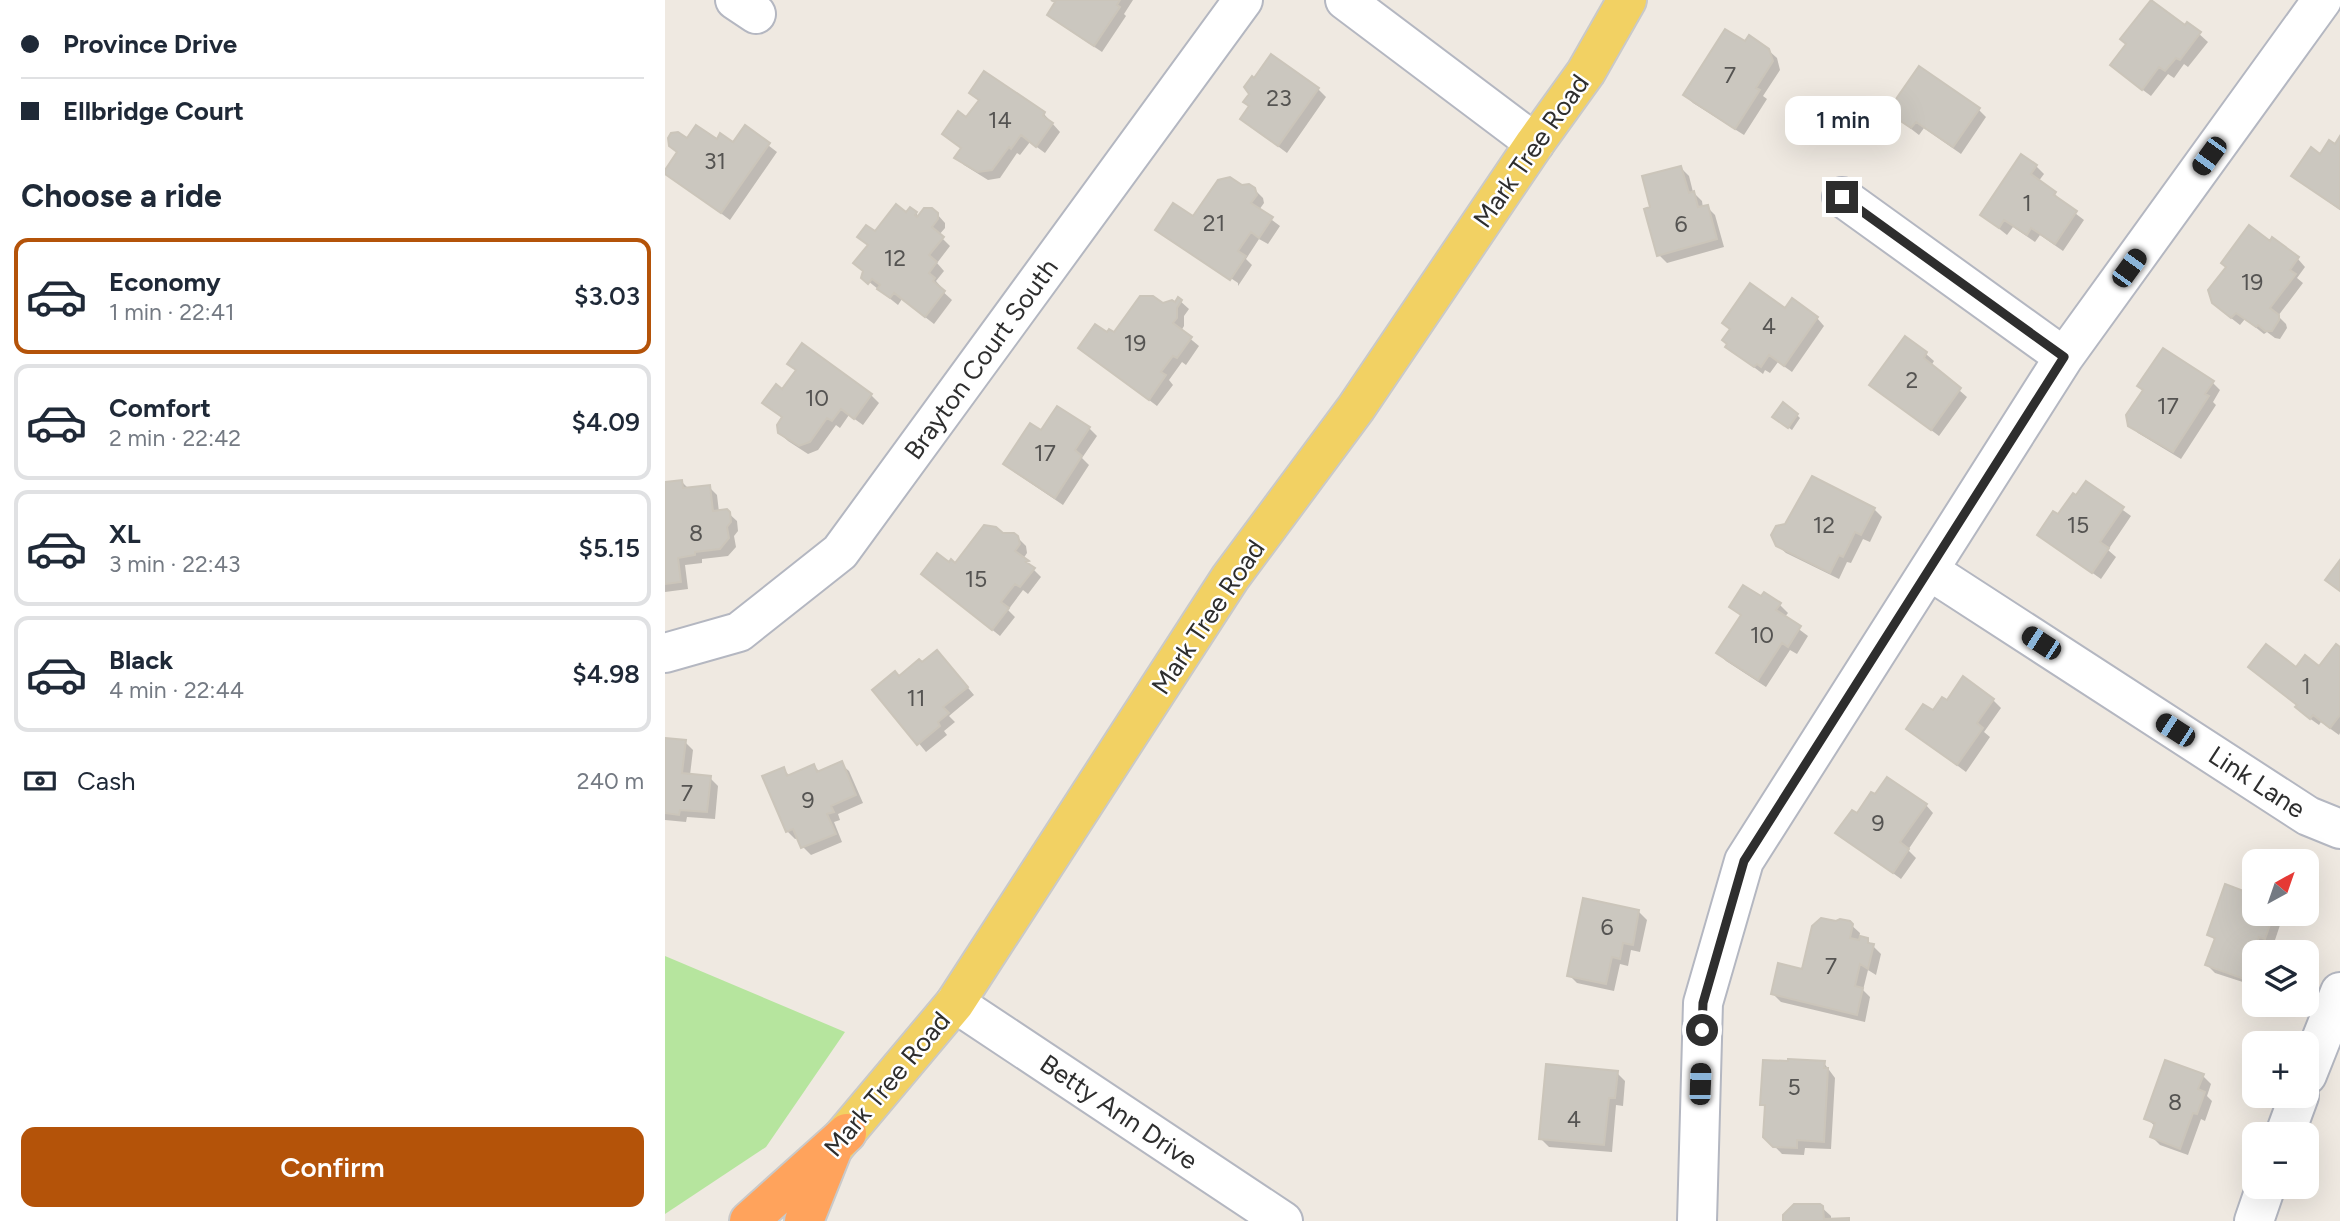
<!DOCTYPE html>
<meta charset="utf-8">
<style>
body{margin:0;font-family:Figtree,sans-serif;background:#f6f6f7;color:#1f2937;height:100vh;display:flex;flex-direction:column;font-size:26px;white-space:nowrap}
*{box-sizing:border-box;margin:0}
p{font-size:23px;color:#747a83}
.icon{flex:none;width:38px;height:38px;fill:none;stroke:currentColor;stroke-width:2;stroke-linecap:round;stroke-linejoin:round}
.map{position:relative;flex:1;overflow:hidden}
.panel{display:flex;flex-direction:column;background:#fff;width:665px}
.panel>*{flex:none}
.hud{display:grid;align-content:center;height:154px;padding:0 21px;background:#fff}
.needle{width:46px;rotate:40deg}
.tools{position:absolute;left:1577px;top:849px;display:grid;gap:14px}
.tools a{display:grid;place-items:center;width:77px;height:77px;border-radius:14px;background:#fff;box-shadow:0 7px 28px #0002;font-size:35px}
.end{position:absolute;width:32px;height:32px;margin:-16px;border:9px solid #2e2e2e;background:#fff;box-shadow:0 0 0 4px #fff}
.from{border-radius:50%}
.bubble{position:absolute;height:49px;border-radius:14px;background:#fff;box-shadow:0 7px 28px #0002;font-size:23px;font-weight:600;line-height:49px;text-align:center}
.car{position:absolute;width:21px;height:42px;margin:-21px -10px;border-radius:9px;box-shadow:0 0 5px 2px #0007;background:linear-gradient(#222 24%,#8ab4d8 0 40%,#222 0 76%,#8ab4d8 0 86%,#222 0)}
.hud b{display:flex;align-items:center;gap:24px;height:66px;font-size:26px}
.hud b+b{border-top:2px solid #e0e1e3}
.hud i{width:18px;height:18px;background:#1f2937}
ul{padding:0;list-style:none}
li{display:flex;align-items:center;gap:21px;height:116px;margin:0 14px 10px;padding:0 7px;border:4px solid #e0e1e3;border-radius:14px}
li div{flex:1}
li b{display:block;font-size:26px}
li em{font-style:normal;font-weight:600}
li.on{border-color:#b45309}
li>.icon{width:63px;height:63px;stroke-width:1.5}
h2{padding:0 21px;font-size:32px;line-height:84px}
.pay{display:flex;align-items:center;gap:18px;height:77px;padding:0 21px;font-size:26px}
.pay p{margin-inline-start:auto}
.primary-button{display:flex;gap:14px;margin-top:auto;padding:14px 21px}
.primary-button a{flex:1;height:80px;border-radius:14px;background:#b45309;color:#fff;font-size:28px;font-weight:600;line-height:80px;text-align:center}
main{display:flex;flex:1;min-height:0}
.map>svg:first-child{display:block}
.green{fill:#b6e59e}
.shadow{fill:#0003}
.building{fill:#cbc7bf;stroke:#cbc5ba;stroke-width:2}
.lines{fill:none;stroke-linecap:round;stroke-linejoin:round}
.minor-casing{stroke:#b4b7c1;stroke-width:42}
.major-casing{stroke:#c9c9c9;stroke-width:42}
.highway-casing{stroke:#c9c9c9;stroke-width:42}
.minor{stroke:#fff;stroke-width:38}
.major{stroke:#f2d163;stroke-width:38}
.highway{stroke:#ffa35c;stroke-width:38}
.route{stroke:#2e2e2e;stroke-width:9}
.labels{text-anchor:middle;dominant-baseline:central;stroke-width:5;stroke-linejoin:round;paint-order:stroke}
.number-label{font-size:23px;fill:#555452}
.street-label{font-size:26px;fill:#2e2e2e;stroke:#fff}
</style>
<main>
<section class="panel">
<div class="hud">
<b><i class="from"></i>Province Drive</b>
<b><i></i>Ellbridge Court</b>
</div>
<h2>Choose a ride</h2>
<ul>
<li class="on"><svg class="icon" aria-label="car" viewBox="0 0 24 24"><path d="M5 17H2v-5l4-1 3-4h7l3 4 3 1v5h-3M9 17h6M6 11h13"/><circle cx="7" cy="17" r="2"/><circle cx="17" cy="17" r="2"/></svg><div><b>Economy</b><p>1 min · 22:41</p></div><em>$3.03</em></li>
<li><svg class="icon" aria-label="car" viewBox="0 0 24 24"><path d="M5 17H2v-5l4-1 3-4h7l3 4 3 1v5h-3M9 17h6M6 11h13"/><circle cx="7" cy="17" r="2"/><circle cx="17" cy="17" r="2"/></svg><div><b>Comfort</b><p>2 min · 22:42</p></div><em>$4.09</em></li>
<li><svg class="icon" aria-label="car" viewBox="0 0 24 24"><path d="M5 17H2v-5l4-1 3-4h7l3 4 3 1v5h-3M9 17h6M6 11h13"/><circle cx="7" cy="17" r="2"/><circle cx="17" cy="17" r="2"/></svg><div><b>XL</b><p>3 min · 22:43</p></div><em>$5.15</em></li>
<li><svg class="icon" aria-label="car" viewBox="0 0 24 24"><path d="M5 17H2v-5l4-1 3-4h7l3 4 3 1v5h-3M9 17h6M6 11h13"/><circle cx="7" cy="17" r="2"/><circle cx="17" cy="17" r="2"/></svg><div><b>Black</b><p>4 min · 22:44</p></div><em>$4.98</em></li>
</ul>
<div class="pay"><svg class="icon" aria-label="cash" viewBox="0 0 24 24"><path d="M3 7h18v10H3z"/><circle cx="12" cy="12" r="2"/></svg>Cash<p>240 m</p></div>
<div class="primary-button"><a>Confirm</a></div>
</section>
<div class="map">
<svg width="1675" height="1221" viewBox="0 0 1675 1221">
<rect width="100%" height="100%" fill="#efe9e1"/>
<!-- green -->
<path class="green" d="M 0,956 L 180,1032 L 101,1147 L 0,1214 Z"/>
<!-- shadow -->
<path class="shadow" d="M 389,0 L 468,0 L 459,14 L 461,16 L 437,52 L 392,22 L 384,14 L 392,3 Z
M 1523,24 L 1543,42 L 1523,67 L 1519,64 L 1509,78 L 1503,74 L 1486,96 L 1455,73 L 1463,44 L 1520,28 Z
M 1081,44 L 1103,50 L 1112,58 L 1115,70 L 1098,96 L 1102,99 L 1079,135 L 1028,103 L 1020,95 Z
M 653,89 L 661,97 L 622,153 L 577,119 L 586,107 Z
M 306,93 L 379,114 L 395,132 L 380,153 L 365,142 L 355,155 L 352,153 L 335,178 L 323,180 L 299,165 L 291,157 L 297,149 L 279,134 L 302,119 L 315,101 Z
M 1314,110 L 1321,117 L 1296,154 L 1259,128 L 1254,135 L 1224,112 Z
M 81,128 L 112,152 L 65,220 L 0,172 L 23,140 L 69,144 Z
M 1675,139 L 1675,210 L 1628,176 L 1670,146 Z
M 1371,166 L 1379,174 L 1373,182 L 1390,194 L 1397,203 L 1419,220 L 1398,251 L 1375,235 L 1370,242 L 1348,227 L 1342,235 L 1317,215 Z
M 1016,168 L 1024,176 L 1028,192 L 1037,201 L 1038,208 L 1042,207 L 1050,215 L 1059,247 L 1002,263 L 994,255 L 987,208 Z
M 576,187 L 589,189 L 598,198 L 599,203 L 594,210 L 615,226 L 603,244 L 594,239 L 581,259 L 587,265 L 573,286 L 573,283 L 499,233 L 499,236 L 492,230 L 529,219 Z
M 251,213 L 254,217 L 272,214 L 280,223 L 280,228 L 274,235 L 285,246 L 272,263 L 279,271 L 271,281 L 277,288 L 275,289 L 287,300 L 269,324 L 237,299 L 233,305 L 198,277 L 204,246 L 194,237 L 210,234 L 242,214 Z
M 1605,244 L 1633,259 L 1640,267 L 1632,278 L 1638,283 L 1613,316 L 1621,324 L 1622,328 L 1615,339 L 1610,338 L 1602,332 L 1599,334 L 1580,319 L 1575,325 L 1557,311 Z
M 514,300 L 524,309 L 519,316 L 519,326 L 516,331 L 534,346 L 521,365 L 517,362 L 504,380 L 508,385 L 492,406 L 415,348 L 442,335 L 449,335 L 498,305 L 510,305 Z
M 1120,310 L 1152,318 L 1159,326 L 1127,372 L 1113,362 L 1105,373 L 1100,370 L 1098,374 L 1062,347 Z
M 1240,338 L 1261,354 L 1269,361 L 1266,366 L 1302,397 L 1274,436 L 1207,385 Z
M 124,363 L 206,395 L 214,403 L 198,425 L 184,415 L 175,428 L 171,425 L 153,450 L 143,454 L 123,441 L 114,433 L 119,419 L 99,403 L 118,391 L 132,371 Z
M 1548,383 L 1555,390 L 1548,402 L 1551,405 L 1516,459 L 1473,433 L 1465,425 Z
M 1132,415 L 1135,418 L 1127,430 L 1113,420 Z
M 424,428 L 432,436 L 417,458 L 424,465 L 398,505 L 349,472 L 341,464 L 377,432 Z
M 17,482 L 24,489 L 44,487 L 52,495 L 54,512 L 61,511 L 72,521 L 73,531 L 69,536 L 71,547 L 63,556 L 37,559 L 37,563 L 20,565 L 23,589 L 0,592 L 0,484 Z
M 1421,483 L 1466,516 L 1443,550 L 1451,557 L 1436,579 L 1374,535 L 1394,517 Z
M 1209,509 L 1217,517 L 1205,542 L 1198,539 L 1186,563 L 1182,562 L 1174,579 L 1121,553 L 1112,545 L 1121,525 Z
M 337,534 L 352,537 L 361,546 L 362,553 L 358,559 L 376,577 L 363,594 L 358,590 L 343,610 L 350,617 L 335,636 L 258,574 L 284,564 L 291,566 Z
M 1097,599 L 1115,605 L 1123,613 L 1119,618 L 1143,636 L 1132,654 L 1125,650 L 1101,687 L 1061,661 L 1053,653 L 1077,616 L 1066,607 Z
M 1675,649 L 1675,733 L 1674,735 L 1656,722 L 1654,725 L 1640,715 L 1632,669 L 1654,669 Z
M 280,660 L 309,695 L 284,716 L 290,722 L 279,731 L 282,735 L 261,752 L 210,690 L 257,664 Z
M 1328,700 L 1336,708 L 1319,732 L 1325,737 L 1301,772 L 1243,729 L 1282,702 Z
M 0,740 L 20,742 L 28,750 L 25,775 L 45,778 L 53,786 L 50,819 L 22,817 L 21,822 L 0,820 Z
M 176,764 L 184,771 L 198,803 L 173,814 L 175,820 L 169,822 L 177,842 L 146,855 L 138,847 L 134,838 L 130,839 L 122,831 L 118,769 L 125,776 L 149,766 L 155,772 Z
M 1261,805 L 1268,813 L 1243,850 L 1251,858 L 1236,879 L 1173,833 L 1192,816 Z
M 1589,897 L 1589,914 L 1614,914 L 1611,922 L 1615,925 L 1608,946 L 1602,944 L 1599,952 L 1589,952 L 1587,985 L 1550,973 L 1542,965 L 1551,941 L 1544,934 Z
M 974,912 L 982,920 L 975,952 L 966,950 L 963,966 L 955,964 L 949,991 L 912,983 L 904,975 Z
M 1184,923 L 1195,933 L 1194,938 L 1202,940 L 1216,954 L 1211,975 L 1203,970 L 1198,990 L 1205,997 L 1200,1022 L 1116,1002 L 1108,994 L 1138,971 Z
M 1159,1063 L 1170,1078 L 1166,1149 L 1140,1148 L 1139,1155 L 1117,1154 L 1100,1136 L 1101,1109 L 1097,1104 Z
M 952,1073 L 960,1081 L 958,1106 L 951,1105 L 947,1152 L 884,1147 L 876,1139 Z
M 1538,1076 L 1546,1084 L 1542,1096 L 1547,1101 L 1540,1121 L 1536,1119 L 1523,1155 L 1495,1145 L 1487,1137 L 1491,1127 L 1481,1118 Z
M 1154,1205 L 1166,1216 L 1166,1221 L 1184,1221 L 1120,1221 Z"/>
<!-- building -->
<path class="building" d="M 386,0 L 455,0 L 452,5 L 455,7 L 429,46 L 382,15 L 390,2 Z
M 1486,0 L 1520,25 L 1522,22 L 1536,32 L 1515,60 L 1511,58 L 1500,71 L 1494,67 L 1477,90 L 1445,65 L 1461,44 L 1455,39 Z
M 1060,29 L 1080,41 L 1084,35 L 1104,49 L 1108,61 L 1091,88 L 1095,90 L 1070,129 L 1018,95 Z
M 606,54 L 654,88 L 613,146 L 575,119 L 584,106 L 578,102 L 584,94 L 579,87 L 587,76 L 589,78 Z
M 1254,66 L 1315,108 L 1288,147 L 1251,122 L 1246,128 L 1222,112 Z
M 319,71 L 380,112 L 378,116 L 388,123 L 371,147 L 356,135 L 346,149 L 344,147 L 327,170 L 313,172 L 289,158 L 296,148 L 277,134 L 293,111 L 301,117 L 314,100 L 304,93 Z
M 31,125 L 52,139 L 55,133 L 68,142 L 80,125 L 105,143 L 56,213 L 0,174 L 0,170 L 12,152 L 4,146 L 3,138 L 6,133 L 13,132 L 22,138 Z
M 1675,136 L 1675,209 L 1626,176 L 1646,147 L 1655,154 L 1664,140 L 1670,144 Z
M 1356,154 L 1372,165 L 1366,174 L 1391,192 L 1389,195 L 1412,211 L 1390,244 L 1366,228 L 1362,235 L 1339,220 L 1334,228 L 1315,215 Z
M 1016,166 L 1024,193 L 1029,191 L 1033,207 L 1043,205 L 1052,239 L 992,256 L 979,209 L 985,207 L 977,176 Z
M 565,177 L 577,185 L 584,184 L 590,188 L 592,195 L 586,203 L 608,217 L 594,238 L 586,232 L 573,251 L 581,256 L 565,280 L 490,230 L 508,203 L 528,216 L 553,180 Z
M 231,204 L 241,212 L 245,207 L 252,212 L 250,215 L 252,217 L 259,208 L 267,208 L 273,213 L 273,219 L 267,227 L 279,237 L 264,255 L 272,262 L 264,273 L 270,278 L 268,281 L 280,291 L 260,317 L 229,293 L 225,298 L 212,289 L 215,285 L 207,279 L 203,284 L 196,278 L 198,271 L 188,263 L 203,245 L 192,237 L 201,225 L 210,231 Z
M 1584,225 L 1605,241 L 1607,237 L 1634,257 L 1625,270 L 1631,274 L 1605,308 L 1614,315 L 1614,320 L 1607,331 L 1600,331 L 1593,325 L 1591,327 L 1571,313 L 1566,318 L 1547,303 L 1543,290 L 1561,267 L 1556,263 Z
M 1085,283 L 1120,308 L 1127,298 L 1153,317 L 1119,366 L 1104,355 L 1096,367 L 1092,364 L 1089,367 L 1060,347 L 1062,344 L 1057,340 L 1065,329 L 1057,323 Z
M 475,296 L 488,296 L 498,303 L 507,300 L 510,302 L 513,297 L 517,300 L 512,308 L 512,318 L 508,323 L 527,337 L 512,358 L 508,356 L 496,372 L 501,375 L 484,400 L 413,348 L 430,324 L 442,332 L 444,329 L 449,332 Z
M 1240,336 L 1262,352 L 1259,358 L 1296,388 L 1266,430 L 1204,385 Z
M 137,343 L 207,394 L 189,419 L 176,409 L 167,421 L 162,418 L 145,442 L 134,446 L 113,433 L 112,425 L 117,417 L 97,403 L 111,384 L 117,389 L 131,370 L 122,364 Z
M 1498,348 L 1549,381 L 1540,394 L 1544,396 L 1508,452 L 1463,426 L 1461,415 L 1478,390 L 1472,386 Z
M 1118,402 L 1133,414 L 1123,428 L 1107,417 Z
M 392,406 L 425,427 L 410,450 L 417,456 L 390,498 L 338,464 L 365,423 L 376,430 Z
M 1147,476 L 1210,508 L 1196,535 L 1190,532 L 1178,557 L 1174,555 L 1165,573 L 1111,546 L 1106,535 L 1111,526 L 1120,524 Z
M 17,480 L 18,488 L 45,485 L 48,511 L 62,509 L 65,512 L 66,522 L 62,527 L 64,538 L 55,549 L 30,552 L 30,555 L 13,558 L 16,582 L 0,584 L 0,482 Z
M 1421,481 L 1459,507 L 1435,542 L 1444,548 L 1427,573 L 1372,535 L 1388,511 L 1393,514 L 1408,493 L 1411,495 Z
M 319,525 L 331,527 L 338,533 L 349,533 L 353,536 L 355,544 L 350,551 L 364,561 L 361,562 L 370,568 L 355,587 L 350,584 L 336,602 L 344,608 L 327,630 L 256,574 L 272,553 L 284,562 L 286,559 L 290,563 Z
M 1675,560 L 1675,591 L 1660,580 Z
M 1078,585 L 1096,596 L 1099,592 L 1116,603 L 1111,610 L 1136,626 L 1123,647 L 1117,643 L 1093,680 L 1051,653 L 1076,615 L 1064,607 Z
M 1601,644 L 1631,667 L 1640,655 L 1654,666 L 1671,644 L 1675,647 L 1675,715 L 1665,728 L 1648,715 L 1645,719 L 1630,707 L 1632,705 L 1583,667 Z
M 272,650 L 303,687 L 278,707 L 284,713 L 273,722 L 275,726 L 252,745 L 207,690 L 230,671 L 234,676 L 254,659 L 257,662 Z
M 1298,676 L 1329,699 L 1312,723 L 1318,728 L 1292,765 L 1241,729 L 1258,704 L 1268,710 L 1277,697 L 1282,700 Z
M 0,738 L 21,740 L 17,773 L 46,776 L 42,812 L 15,810 L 14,815 L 0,813 Z
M 177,761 L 191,795 L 166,806 L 169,812 L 162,814 L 171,834 L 136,848 L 128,829 L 121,832 L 97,776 L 119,767 L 122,776 L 149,764 L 152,772 Z
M 1222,777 L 1262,804 L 1235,842 L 1244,849 L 1228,873 L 1170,833 L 1187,810 L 1192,813 L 1206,792 L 1210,794 Z
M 1560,884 L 1589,895 L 1589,914 L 1604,914 L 1608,916 L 1600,939 L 1594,937 L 1579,979 L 1540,965 L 1550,938 L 1542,935 Z
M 918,898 L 974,910 L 968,945 L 958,943 L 955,959 L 947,957 L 941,984 L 902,976 Z
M 1156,918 L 1171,921 L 1175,919 L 1185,921 L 1188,924 L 1185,938 L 1194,940 L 1195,936 L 1203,938 L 1203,943 L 1209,944 L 1203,969 L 1195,964 L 1190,986 L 1198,988 L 1192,1015 L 1106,994 L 1113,963 L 1137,969 L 1147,926 Z
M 1123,1059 L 1160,1061 L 1159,1068 L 1163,1068 L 1159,1142 L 1132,1140 L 1132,1148 L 1108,1147 L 1098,1137 L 1100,1105 L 1095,1105 L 1098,1060 L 1123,1061 Z
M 1500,1060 L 1539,1074 L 1533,1089 L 1540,1092 L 1532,1114 L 1528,1113 L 1515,1149 L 1485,1137 L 1490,1123 L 1479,1119 Z
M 881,1064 L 953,1071 L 950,1098 L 944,1098 L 939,1145 L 874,1139 Z
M 1129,1204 L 1155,1204 L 1158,1206 L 1159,1219 L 1184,1218 L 1184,1221 L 1118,1221 L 1118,1215 Z"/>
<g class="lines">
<!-- minor casing -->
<g class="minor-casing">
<path id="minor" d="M 70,0 L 91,14
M 680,0 L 870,143
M 1177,197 L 1399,357
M 1265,571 L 1643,816 L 1675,829
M 0,653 L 74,632 L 175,552 L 578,0
M 290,1003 L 618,1221
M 1642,1075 L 1675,992
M 1620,1134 L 1634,1096
M 1032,1221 L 1038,1003 L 1079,861 L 1399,357 L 1657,0
M 1589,1221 L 1601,1186"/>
</g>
<!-- major casing -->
<g class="major-casing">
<path id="major" d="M 159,1159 L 290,1003 L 565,578 L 691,408 L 870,143 L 921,72 L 962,0"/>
</g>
<!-- highway casing -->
<g class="highway-casing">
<path id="highway" d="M 84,1221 L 182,1133
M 139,1221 L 167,1151"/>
</g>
<!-- minor -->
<use href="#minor" class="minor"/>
<!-- major -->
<use href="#major" class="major"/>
<!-- highway -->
<use href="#highway" class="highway"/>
</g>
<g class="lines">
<!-- route -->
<path class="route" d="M 1037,1030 L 1038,1003 L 1079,861 L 1399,357 L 1177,197"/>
</g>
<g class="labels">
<!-- number labels -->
<g class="number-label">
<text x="1065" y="75">7</text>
<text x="614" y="98">23</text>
<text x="335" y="120">14</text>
<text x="50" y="161">31</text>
<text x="1362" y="203">1</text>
<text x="549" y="223">21</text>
<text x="1016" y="224">6</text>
<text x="230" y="258">12</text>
<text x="1587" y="282">19</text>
<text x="1104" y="326">4</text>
<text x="470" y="343">19</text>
<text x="1247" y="380">2</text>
<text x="152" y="398">10</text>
<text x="1503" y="406">17</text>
<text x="380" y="453">17</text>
<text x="1159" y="525">12</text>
<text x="1413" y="525">15</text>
<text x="31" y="533">8</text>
<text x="311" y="579">15</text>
<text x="1097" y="635">10</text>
<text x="1641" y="686">1</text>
<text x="251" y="698">11</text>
<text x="22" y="793">7</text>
<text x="143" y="800">9</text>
<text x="1213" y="823">9</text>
<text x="942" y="927">6</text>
<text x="1166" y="966">7</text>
<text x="1129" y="1087">5</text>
<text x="1510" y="1102">8</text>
<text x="909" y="1119">4</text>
</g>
<!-- street labels -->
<g class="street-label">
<text transform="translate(866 151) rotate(-55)">Mark Tree Road</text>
<text transform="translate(316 359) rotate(-54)">Brayton Court South</text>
<text transform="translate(543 617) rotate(-56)">Mark Tree Road</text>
<text transform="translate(1592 782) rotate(33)">Link Lane</text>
<text transform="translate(222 1084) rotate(-50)">Mark Tree Road</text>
<text transform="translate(454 1112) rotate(34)">Betty Ann Drive</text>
</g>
</g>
</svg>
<div class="tools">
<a><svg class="needle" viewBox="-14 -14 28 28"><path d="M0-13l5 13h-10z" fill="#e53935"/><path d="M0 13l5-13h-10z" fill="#747a83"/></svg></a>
<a><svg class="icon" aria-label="layers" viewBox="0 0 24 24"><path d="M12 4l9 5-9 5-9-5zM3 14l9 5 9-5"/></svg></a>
<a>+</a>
<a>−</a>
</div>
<i class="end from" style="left:1037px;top:1030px"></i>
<i class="end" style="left:1177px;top:197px"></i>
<div class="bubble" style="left:1120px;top:96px;width:116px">1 min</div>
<i class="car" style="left:1544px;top:156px;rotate:216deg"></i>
<i class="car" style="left:1464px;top:268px;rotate:36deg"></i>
<i class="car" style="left:1376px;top:643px;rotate:303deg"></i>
<i class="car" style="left:1510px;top:730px;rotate:303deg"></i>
<i class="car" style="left:1035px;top:1084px;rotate:2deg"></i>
</div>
</main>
